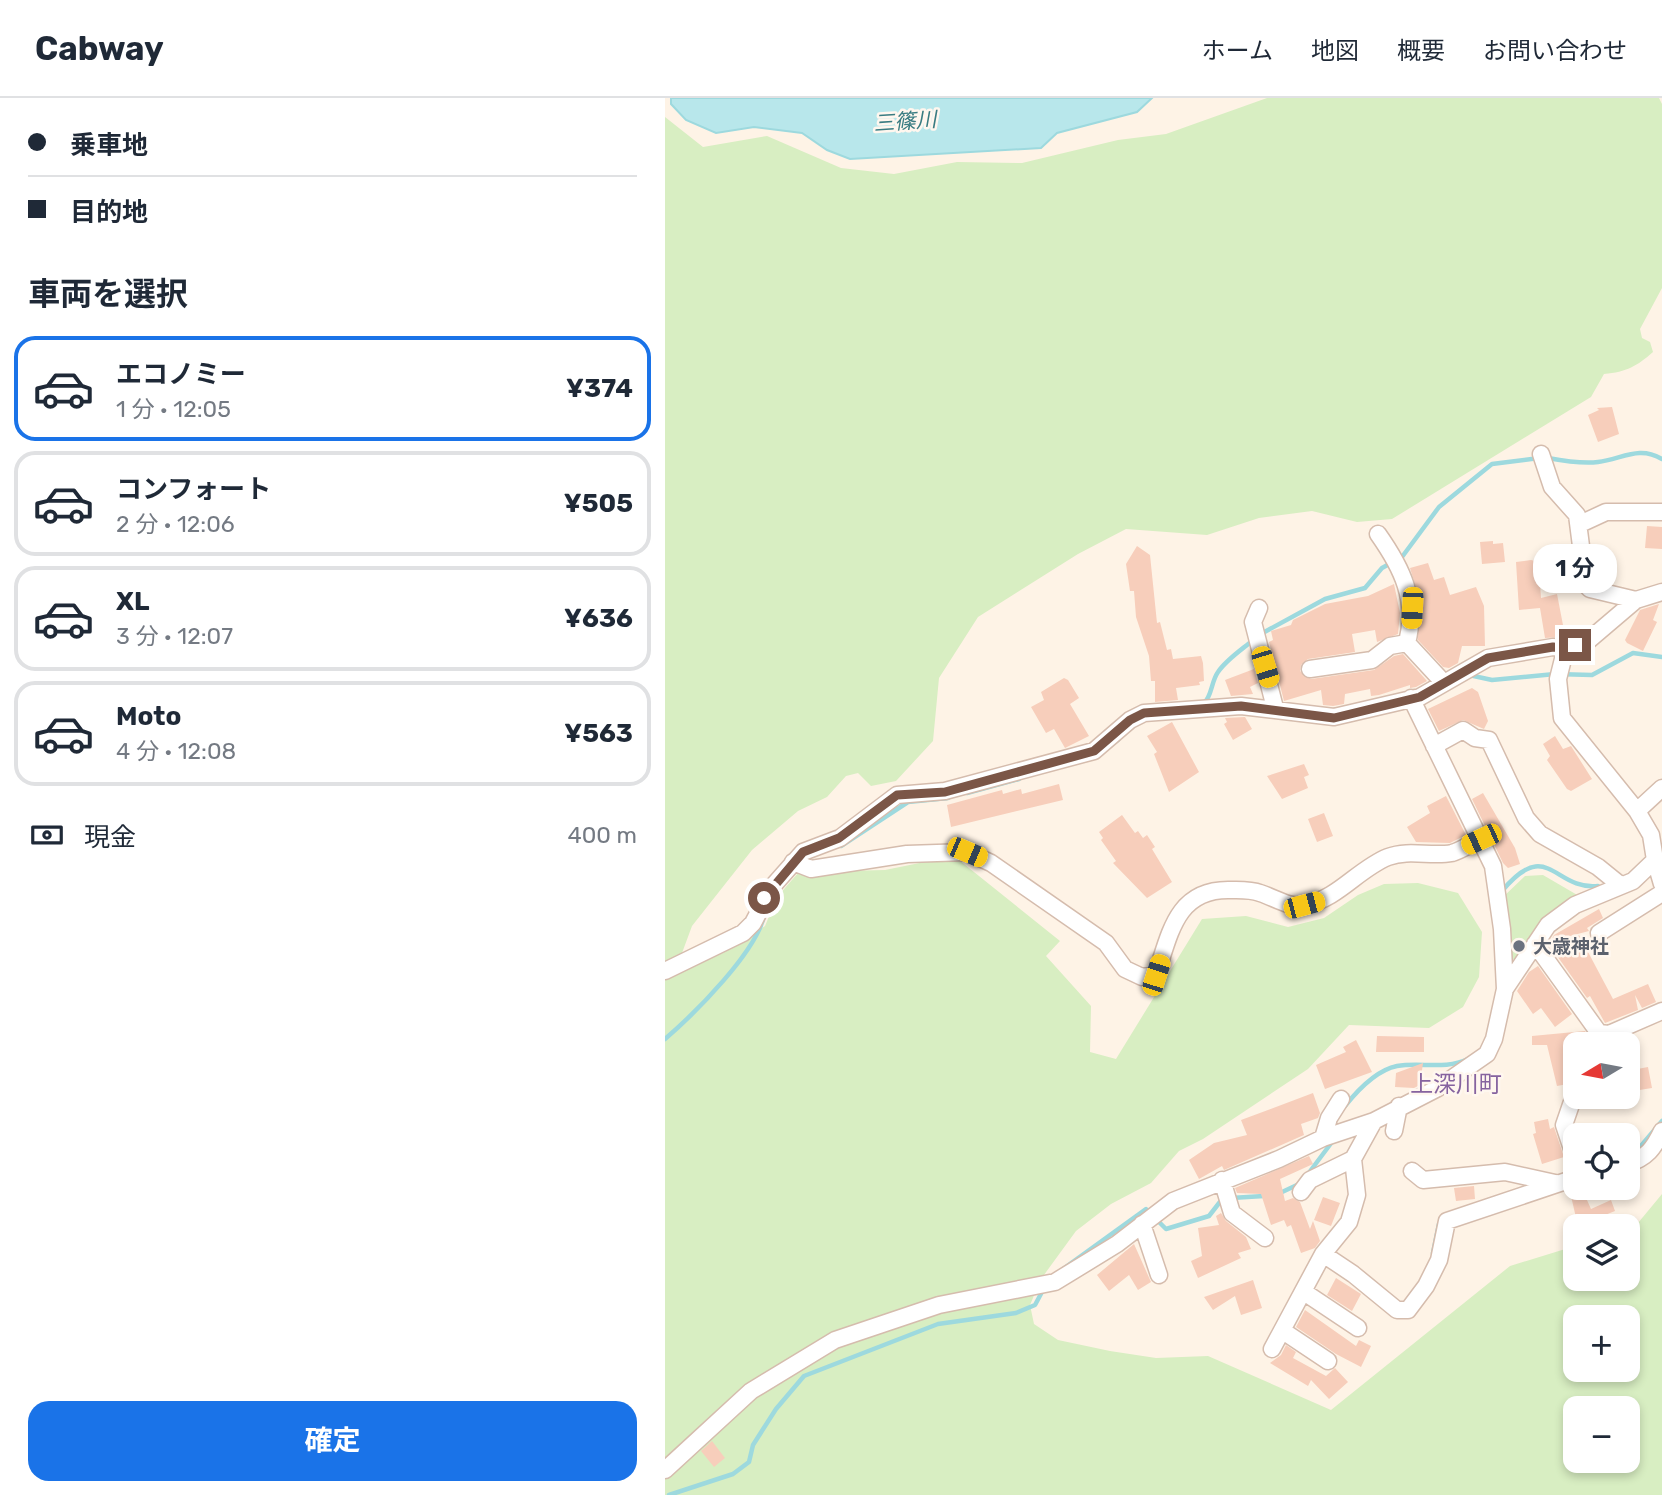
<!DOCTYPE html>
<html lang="ja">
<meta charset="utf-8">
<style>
body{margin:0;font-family:Rubik,"Noto Sans JP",sans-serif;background:#f2f2f3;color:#1f2937;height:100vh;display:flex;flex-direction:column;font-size:26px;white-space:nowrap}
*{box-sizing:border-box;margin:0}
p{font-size:23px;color:#747a83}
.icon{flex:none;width:38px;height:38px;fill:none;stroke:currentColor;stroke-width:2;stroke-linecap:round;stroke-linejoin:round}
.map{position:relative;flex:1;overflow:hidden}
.details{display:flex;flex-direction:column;background:#fff;width:665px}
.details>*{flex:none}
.top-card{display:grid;align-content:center;height:154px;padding:0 28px;background:#fff}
.needle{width:46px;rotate:260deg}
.fabs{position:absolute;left:898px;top:934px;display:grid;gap:14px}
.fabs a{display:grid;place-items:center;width:77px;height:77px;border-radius:14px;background:#fff;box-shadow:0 4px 10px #0003;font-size:35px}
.end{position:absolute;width:32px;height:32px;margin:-16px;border:9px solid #7b5647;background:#fff;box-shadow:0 0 0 4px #fff}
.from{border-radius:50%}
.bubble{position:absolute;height:49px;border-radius:21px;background:#fff;box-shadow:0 4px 10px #0003;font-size:23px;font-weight:700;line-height:49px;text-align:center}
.car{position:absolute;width:21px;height:42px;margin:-21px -10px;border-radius:9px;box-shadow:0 0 5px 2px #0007;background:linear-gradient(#f5c518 24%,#345 0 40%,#f5c518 0 76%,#345 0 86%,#f5c518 0)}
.top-card b{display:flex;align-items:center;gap:24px;height:66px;font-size:26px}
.top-card b+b{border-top:2px solid #e0e1e3}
.top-card i{width:18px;height:18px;background:#1f2937}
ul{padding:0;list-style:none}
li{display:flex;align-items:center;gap:21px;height:105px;margin:0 14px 10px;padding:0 14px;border:4px solid #e0e1e3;border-radius:21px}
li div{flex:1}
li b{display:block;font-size:26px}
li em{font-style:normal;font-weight:700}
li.active{border-color:#1a73e8}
li>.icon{width:63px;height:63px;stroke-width:1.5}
h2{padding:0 28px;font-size:32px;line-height:84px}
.pay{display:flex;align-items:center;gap:18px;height:77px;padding:0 28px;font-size:26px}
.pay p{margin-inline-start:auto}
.button{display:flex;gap:14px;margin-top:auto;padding:14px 28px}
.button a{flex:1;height:80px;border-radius:21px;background:#1a73e8;color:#fff;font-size:28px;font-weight:700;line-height:80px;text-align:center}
header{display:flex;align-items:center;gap:42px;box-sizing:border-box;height:98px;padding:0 35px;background:#fff;border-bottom:2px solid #e0e1e3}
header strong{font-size:33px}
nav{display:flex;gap:38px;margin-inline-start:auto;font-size:24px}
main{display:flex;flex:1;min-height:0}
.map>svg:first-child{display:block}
.green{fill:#d8eec2;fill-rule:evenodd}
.water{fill:#b8e7eb;stroke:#9dd9de;stroke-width:2}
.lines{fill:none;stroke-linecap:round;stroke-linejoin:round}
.stream{stroke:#9dd9de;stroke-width:4.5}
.building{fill:#f7cebb}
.minor-casing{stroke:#d5bcad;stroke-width:19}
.minor{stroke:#fff;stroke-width:16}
.route{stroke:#7b5647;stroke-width:9}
.worship-dot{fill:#6b7280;stroke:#fff7ef;stroke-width:2.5}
.labels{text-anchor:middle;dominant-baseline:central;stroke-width:5;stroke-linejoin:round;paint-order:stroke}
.worship-label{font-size:19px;font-weight:bold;fill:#5b616d;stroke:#fff7ef;text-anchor:start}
.water-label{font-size:21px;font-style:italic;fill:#397c82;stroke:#fff7ef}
.quarter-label{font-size:23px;fill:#86639f;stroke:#fff7ef}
</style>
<header>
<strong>Cabway</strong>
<nav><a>ホーム</a><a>地図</a><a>概要</a><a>お問い合わせ</a></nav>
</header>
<main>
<section class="details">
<div class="top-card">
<b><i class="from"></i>乗車地</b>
<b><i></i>目的地</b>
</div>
<h2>車両を選択</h2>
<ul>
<li class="active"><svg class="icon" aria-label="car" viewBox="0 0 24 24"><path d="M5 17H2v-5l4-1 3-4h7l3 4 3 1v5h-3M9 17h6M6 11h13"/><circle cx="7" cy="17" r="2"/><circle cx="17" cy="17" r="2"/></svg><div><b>エコノミー</b><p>1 分 · 12:05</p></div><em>¥374</em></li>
<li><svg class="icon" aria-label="car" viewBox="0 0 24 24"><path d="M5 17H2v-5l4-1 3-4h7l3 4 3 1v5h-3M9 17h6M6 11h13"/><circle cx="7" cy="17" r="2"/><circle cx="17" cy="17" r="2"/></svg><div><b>コンフォート</b><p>2 分 · 12:06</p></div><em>¥505</em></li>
<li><svg class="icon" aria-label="car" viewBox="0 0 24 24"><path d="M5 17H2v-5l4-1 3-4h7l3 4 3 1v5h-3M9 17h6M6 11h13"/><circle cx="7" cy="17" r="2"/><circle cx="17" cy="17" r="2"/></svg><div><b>XL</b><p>3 分 · 12:07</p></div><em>¥636</em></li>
<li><svg class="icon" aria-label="car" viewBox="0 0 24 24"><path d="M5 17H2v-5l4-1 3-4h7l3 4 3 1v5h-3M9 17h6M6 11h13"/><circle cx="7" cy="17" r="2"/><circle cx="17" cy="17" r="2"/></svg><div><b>Moto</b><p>4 分 · 12:08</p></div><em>¥563</em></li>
</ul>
<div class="pay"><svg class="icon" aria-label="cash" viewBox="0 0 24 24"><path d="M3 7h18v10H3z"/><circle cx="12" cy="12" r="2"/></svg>現金<p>400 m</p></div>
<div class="button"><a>確定</a></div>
</section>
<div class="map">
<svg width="997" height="1397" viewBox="0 0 997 1397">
<rect width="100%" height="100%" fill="#fef3e6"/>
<!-- green -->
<path class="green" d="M 602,0 L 994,0 L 997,6 L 997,190 L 975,231 L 977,240 L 985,244 L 988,254 C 972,268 962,274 939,276 L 926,299 L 727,421 L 692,424 L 647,413 L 594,420 L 542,437 L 461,431 L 413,456 L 313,519 L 274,580 L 268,643 L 231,683 L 206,688 L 193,675 L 181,678 L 162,699 L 133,713 L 87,752 L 27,828 L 17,855 L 22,869 L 58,855 L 100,828 L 112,799 L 134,774 L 220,772 L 289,758 L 395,843 L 381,858 L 426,908 L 425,954 L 451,961 L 537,821 L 581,818 L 623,829 L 659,820 L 693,797 L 719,786 L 753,785 L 793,795 L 817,834 L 814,879 L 798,909 L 764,930 L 684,927 L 643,971 L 538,1041 L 514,1053 L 486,1085 L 446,1106 L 411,1133 L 376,1181 L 365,1207 L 369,1226 L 393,1242 L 445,1253 L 491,1260 L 543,1258 L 666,1312 L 845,1168 L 910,1148 L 910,1181 L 962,1181 L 963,1129 L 973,1125 L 997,1096 L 997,1397 L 0,1397 L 0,19 L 38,49 L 102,38 L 176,70 L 229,76 L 292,64 L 357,65 L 453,42 L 501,36 ZM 910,1220 L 962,1220 L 962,1272 L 910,1272 ZM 910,1311 L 962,1311 L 962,1363 L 910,1363 Z
M 878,777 L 914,798 L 855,859 L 844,863 L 837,800 L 860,778 Z"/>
<!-- water -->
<path class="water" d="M 6,0 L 487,0 L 472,14 L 392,35 L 376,50 L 185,61 L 162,52 L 137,35 L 89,29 L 51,35 L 21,22 L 6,6 Z"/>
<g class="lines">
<!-- stream -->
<path class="stream" d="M 883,360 C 899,363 917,366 933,364 C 957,361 974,347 997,361
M 594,537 L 660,501 L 700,490 L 717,470 L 737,459 L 774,409 L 827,366 L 874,360
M 804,577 L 827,582 L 890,576 L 927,577 L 968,555 L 997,559
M 539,605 C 547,598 546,584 553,574 C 561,562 576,552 587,543
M 430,659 L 453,642
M 302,695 L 354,681
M 176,748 L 243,704 L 283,700
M 837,793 C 883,738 889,793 933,788 L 937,792
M 0,941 C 29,916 94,852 100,814
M 680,1008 C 692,993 712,972 732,968 C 756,964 780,972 803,961
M 970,1055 L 997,1023
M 643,1076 L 667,1044
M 615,1095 L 632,1087
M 566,1100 L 599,1098
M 768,1155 L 774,1126
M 398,1171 L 481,1111 L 501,1131 L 544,1118 L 558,1100
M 4,1397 L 68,1376 L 84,1364 L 88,1347 L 111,1311 L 139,1278 L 273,1226 L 351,1215 L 370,1207 L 378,1192"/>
</g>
<!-- building -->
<path class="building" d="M 947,309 L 954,336 L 933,344 L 923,317 L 934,312 L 932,310 Z
M 982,428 L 997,429 L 997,451 L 980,450 Z
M 828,443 L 828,446 L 838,445 L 840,464 L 817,466 L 815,444 Z
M 472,448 L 485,457 L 492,525 L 495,524 L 502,552 L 506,551 L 508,561 L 536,558 L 538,565 L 539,583 L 534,584 L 535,587 L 511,590 L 513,602 L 490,604 L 490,583 L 486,583 L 484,558 L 471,519 L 469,493 L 465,493 L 461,466 Z
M 866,462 L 870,463 L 871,471 L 874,471 L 876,500 L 892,496 L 898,527 L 894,527 L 896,539 L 880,540 L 875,510 L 854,512 L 851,464 Z
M 935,462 L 949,462 L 949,478 L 931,481 L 929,464 Z
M 763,465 L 769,482 L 779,479 L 785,497 L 811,489 L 819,508 L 820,548 L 797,548 L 793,565 L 784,570 L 778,569 L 753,542 L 754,499 L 745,470 Z
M 729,486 L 735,515 L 733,536 L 712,544 L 710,532 L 687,536 L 690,554 L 643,561 L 636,567 L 635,573 L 646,581 L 709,572 L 729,558 L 738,556 L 762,583 L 751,589 L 745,590 L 745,587 L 714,597 L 706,598 L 705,591 L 680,596 L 679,606 L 668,608 L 658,607 L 656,592 L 619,603 L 604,544 L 608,542 L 606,533 L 626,527 L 628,522 L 660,506 L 703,498 Z
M 994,506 L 988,522 L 992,524 L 978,553 L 962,545 L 960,542 L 975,512 Z
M 589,571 L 593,585 L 585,589 L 588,596 L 566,598 L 560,582 Z
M 399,580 L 403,582 L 414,600 L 405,606 L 424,638 L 400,650 L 389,631 L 381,635 L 366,609 L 379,602 L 376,594 Z
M 807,590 L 813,594 L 823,623 L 819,631 L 798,622 L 774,633 L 763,611 Z
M 580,619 L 587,631 L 568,642 L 559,626 L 562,624 L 560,620 Z
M 507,624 L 534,674 L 504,694 L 489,656 L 492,654 L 482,638 Z
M 890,638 L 898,651 L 906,648 L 927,681 L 906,693 L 902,691 L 882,662 L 885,658 L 878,646 Z
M 639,666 L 644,677 L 639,679 L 643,690 L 617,701 L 602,678 Z
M 394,686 L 398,702 L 286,729 L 282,707 L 337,692 L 338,696 L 356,691 L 357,696 Z
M 818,695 L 850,750 L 855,766 L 843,770 L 838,765 L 807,701 Z
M 781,698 L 801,737 L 785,745 L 751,744 L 742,729 L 765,715 L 762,708 Z
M 659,715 L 668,738 L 652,744 L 643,721 Z
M 457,717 L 470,735 L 473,733 L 478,740 L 482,737 L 490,749 L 487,751 L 507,784 L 482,800 L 448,765 L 451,763 L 436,742 L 438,740 L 434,734 Z
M 934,811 L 938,820 L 922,830 L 924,833 L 886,843 L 889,837 Z
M 914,837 L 948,901 L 983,886 L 991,904 L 977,910 L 970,897 L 973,912 L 940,925 L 925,898 L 922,900 L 890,855 Z
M 873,868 L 907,916 L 890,929 L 876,910 L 868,916 L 852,893 L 864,874 Z
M 920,933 L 929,946 L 901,947 L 908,985 L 892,988 L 882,947 L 867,947 L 867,938 Z
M 712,938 L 759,939 L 759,954 L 711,954 Z
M 691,942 L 707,974 L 660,991 L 651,967 L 681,954 L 678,949 Z
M 758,965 L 755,987 L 749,990 L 730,989 L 731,975 Z
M 983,969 L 987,990 L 962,994 L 962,973 Z
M 648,995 L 655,1015 L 653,1020 L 636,1026 L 639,1037 L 559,1072 L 557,1068 L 534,1081 L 524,1062 L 549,1045 L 582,1037 L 576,1022 Z
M 883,1021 L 885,1031 L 889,1029 L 899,1059 L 877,1066 L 868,1036 L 871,1035 L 869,1024 Z
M 644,1058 L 648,1066 L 615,1081 L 620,1103 L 628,1100 L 635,1104 L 645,1131 L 648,1123 L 655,1143 L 650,1150 L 636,1155 L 626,1127 L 622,1129 L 619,1122 L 606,1127 L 596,1096 L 572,1095 L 570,1090 Z
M 809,1088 L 810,1101 L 791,1103 L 789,1090 Z
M 918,1093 L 926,1111 L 946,1102 L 950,1113 L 940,1117 L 943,1123 L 929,1129 L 923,1122 L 912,1124 L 906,1098 Z
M 658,1099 L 675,1105 L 666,1128 L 649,1122 Z
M 556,1115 L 561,1123 L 581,1139 L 586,1151 L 573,1155 L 576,1160 L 533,1180 L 526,1163 L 537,1158 L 533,1130 L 554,1127 L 551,1118 Z
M 469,1146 L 486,1184 L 473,1192 L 464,1177 L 444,1193 L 432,1177 Z
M 671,1180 L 696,1196 L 687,1213 L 662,1197 Z
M 588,1182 L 597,1210 L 576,1217 L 570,1198 L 548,1212 L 539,1199 Z
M 640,1212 L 691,1248 L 694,1242 L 706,1248 L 696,1269 L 671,1256 L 631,1229 Z
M 621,1247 L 631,1254 L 628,1260 L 661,1278 L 670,1270 L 683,1284 L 664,1301 L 646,1282 L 643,1288 L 605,1265 L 616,1257 Z
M 47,1343 L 60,1360 L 49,1369 L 36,1353 Z"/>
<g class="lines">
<!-- minor casing -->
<g class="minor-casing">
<path id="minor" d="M 876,356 L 887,389 L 912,417 L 921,487 L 925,491 L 971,502
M 915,426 L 941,414 L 997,414
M 713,436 C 737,470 753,502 742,545 L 779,585
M 594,510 L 588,524 L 610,610
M 645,571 L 707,562 L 725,548 L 742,545
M 746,600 L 828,768 L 837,831 L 840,891
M 769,648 L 798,632 L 810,640 L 824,642 L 861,720 L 875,736 L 933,769 L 954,786
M 972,713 L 997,690
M 990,762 L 997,786
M 128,764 L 146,771 L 242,756 L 302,754 L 326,765 L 441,845 L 460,871 L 477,879 L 491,877 C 505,836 511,792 563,792 C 573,792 585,791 595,795 C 611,800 623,810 640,807 C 673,801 693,771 723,759 C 744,751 766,759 787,755 C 797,752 807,745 816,741
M 934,835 L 997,795
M 870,846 L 934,935 L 944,936 L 997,913
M 0,873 L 78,835 L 88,825 L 107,789 L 138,754 L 175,740 L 232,697 L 280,693 L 429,653 L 465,622 L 479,615 L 576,608 L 669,619 L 755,599 L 823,560 L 888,549 L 904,551
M 910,995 L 899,1027 L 910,1060
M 729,1033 L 734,1008
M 658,1040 L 664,1020 L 676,1001
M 962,1066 C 982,1060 989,1050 997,1033
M 747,1073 L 758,1082 L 840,1074 L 890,1085
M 557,1082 L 567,1115 L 600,1140
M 636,1094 L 645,1082 L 688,1061
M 477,1126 L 494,1177
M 658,1156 L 688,1176 L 732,1212 L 743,1212 L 761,1188 L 774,1162 L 782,1123 L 910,1080
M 639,1194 L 693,1230
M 618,1233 L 663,1263
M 607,1251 L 658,1156 L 684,1124 L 692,1097 L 688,1061 L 709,1023
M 0,1372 L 86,1293 L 170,1242 L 274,1207 L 390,1184 L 452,1146 L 508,1103 L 614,1061 L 658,1040 L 709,1023 L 773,990 L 822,956 L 829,941 L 840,891 L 883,827 L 910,807 L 968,783 L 990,762 L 986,737 L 972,713 L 897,620 L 893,581 L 899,557 L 904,551 L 924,542 L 971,502 L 997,494"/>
</g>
<!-- minor -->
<use href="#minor" class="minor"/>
</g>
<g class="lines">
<!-- route -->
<path class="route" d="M 99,800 L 138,754 L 174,740 L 232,697 L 280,694 L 429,653 L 465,622 L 479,615 L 576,608 L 669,620 L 755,599 L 823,560 L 888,549 L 904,551 L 910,547"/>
</g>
<!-- markers -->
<circle class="worship-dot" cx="854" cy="848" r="7"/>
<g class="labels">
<!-- worship labels -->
<g class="worship-label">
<text x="868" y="848">大歳神社</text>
</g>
<!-- water labels -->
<g class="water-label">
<text transform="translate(240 23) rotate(-4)">三篠川</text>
</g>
<!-- quarter labels -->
<g class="quarter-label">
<text x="791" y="986">上深川町</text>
</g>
</g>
</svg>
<div class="fabs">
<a><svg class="needle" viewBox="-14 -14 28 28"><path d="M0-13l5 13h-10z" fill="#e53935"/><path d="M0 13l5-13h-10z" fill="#747a83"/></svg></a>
<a><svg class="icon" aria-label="locate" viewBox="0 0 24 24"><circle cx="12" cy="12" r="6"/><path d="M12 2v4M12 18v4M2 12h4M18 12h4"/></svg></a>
<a><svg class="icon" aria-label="layers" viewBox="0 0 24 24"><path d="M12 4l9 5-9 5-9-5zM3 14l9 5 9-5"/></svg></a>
<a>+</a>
<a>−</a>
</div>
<i class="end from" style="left:99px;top:800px"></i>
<i class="end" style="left:910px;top:547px"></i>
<div class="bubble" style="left:868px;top:446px;width:84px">1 分</div>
<i class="car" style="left:747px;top:510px;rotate:183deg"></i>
<i class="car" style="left:600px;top:569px;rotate:163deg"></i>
<i class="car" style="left:816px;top:741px;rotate:245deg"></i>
<i class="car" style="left:302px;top:754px;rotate:113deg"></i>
<i class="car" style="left:639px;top:807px;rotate:75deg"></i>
<i class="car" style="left:491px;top:877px;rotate:18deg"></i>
</div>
</main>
